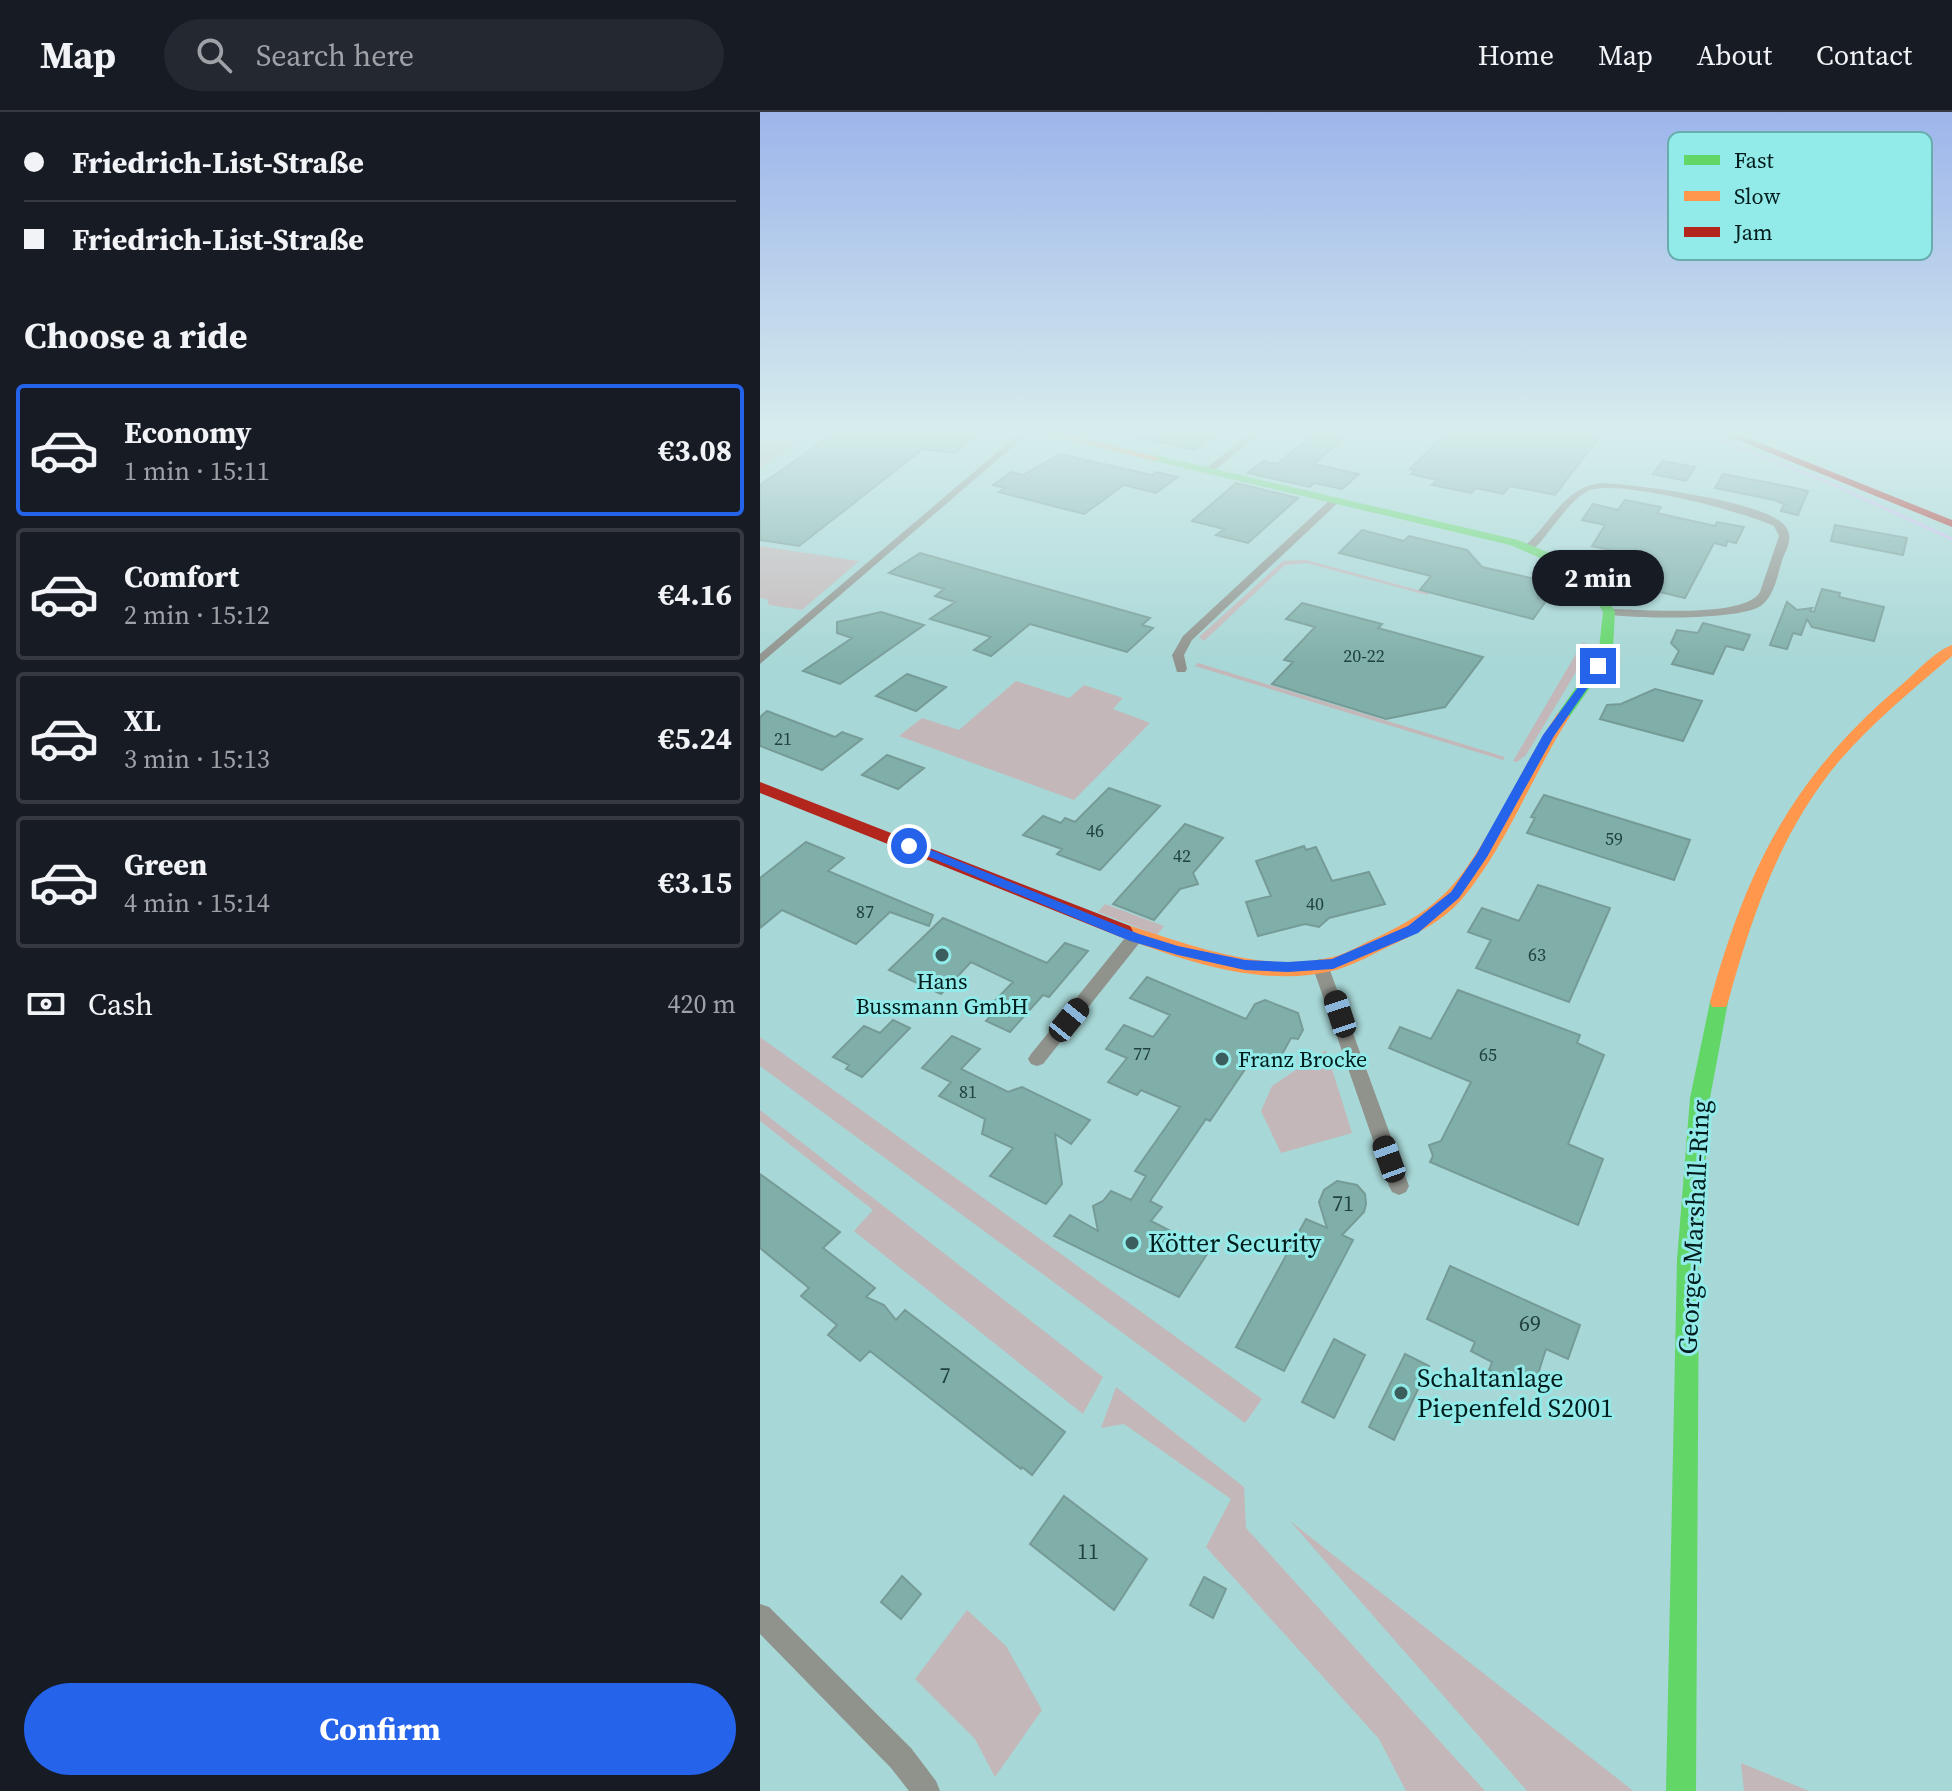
<!DOCTYPE html>
<meta charset="utf-8">
<style>
body{margin:0;font-family:"Source Serif 4",serif;background:#242831;color:#f1f3f6;height:100vh;display:flex;flex-direction:column;font-size:30px;white-space:nowrap}
*{box-sizing:border-box;margin:0}
p{font-size:26px;color:#9ea1a6}
.icon{flex:none;width:44px;height:44px;fill:none;stroke:currentColor;stroke-width:2;stroke-linecap:round;stroke-linejoin:round}
.map{position:relative;flex:1;overflow:hidden}
.sheet{display:flex;flex-direction:column;background:#171b24;width:760px}
.sheet>*{flex:none}
.top-card{display:grid;align-content:center;height:176px;padding:0 24px;background:#171b24}
.end{position:absolute;width:36px;height:36px;margin:-18px;border:10px solid #2563eb;background:#fff;box-shadow:0 0 0 4px #fff}
.from{border-radius:50%}
.bubble{position:absolute;height:56px;border-radius:28px;background:#171b24;box-shadow:0 2px 6px #0004;font-size:26px;font-weight:700;line-height:56px;text-align:center}
.car{position:absolute;width:24px;height:48px;margin:-24px -12px;border-radius:10px;box-shadow:0 0 6px 2px #0007;background:linear-gradient(#222 24%,#8ab4d8 0 40%,#222 0 76%,#8ab4d8 0 86%,#222 0)}
.top-card b{display:flex;align-items:center;gap:28px;height:76px;font-size:30px}
.top-card b+b{border-top:2px solid #363941}
.top-card i{width:20px;height:20px;background:#f1f3f6}
ul{padding:0;list-style:none}
li{display:flex;align-items:center;gap:24px;height:132px;margin:0 16px 12px;padding:0 8px;border:4px solid #363941;border-radius:8px}
li div{flex:1}
li b{display:block;font-size:30px}
li em{font-style:normal;font-weight:700}
li.current{border-color:#2563eb}
li>.icon{width:72px;height:72px;stroke-width:1.5}
h2{padding:0 24px;font-size:36px;line-height:96px}
.pay{display:flex;align-items:center;gap:20px;height:88px;padding:0 24px;font-size:30px}
.pay p{margin-inline-start:auto}
.primary-button{display:flex;gap:16px;margin-top:auto;padding:16px 24px}
.primary-button a{flex:1;height:92px;border-radius:48px;background:#2563eb;color:#fff;font-size:32px;font-weight:700;line-height:92px;text-align:center}
header{display:flex;align-items:center;gap:48px;box-sizing:border-box;height:112px;padding:0 40px;background:#171b24;border-bottom:2px solid #363941}
header strong{font-size:38px}
nav{display:flex;gap:44px;margin-inline-start:auto;font-size:28px}
.search{width:560px;height:72px;background:#242831;display:flex;align-items:center;gap:20px;box-sizing:border-box;padding:0 28px;border-radius:44px;color:#9ea1a6;font-size:30px}
main{display:flex;flex:1;min-height:0}
.map>svg:first-child{display:block}
.green{fill:#c4b7b9}
.lines{fill:none;stroke-linecap:round;stroke-linejoin:round}
.stream{stroke:#ceb7ef;stroke-width:3}
.building{fill:#7fafa8;stroke:#769b97;stroke-width:2}
.street{fill:#90928c;fill-rule:evenodd}
.fast{fill:#63d668;fill-rule:evenodd}
.slow{fill:#ff974d;fill-rule:evenodd}
.jam{fill:#b3261e;fill-rule:evenodd}
.route{fill:#2563eb}
.poi-dot{fill:#3b5d5d;stroke:#93ebe9;stroke-width:3}
.labels{text-anchor:middle;dominant-baseline:central;stroke-width:6;stroke-linejoin:round;paint-order:stroke}
.number-label{font-size:18px;fill:#20413f}
.poi-label{font-size:22px;fill:#011c1c;stroke:#93ebe9}
.near-number-label{font-size:22px;fill:#20413f}
.near-street-label{font-size:26px;fill:#011c1c;stroke:#93ebe9}
.near-poi-label{font-size:26px;fill:#011c1c;stroke:#93ebe9;text-anchor:start}
.key{fill:#93ebe9;stroke:#67adac;stroke-width:2}
.key-label{font-size:22px;fill:#011c1c}
</style>
<header>
<strong>Map</strong>
<div class="search"><svg class="icon" aria-label="search" viewBox="0 0 24 24"><circle cx="10" cy="10" r="6"/><path d="M15 15l6 6"/></svg>Search here</div>
<nav><a>Home</a><a>Map</a><a>About</a><a>Contact</a></nav>
</header>
<main>
<section class="sheet">
<div class="top-card">
<b><i class="from"></i>Friedrich-List-Straße</b>
<b><i></i>Friedrich-List-Straße</b>
</div>
<h2>Choose a ride</h2>
<ul>
<li class="current"><svg class="icon" aria-label="car" viewBox="0 0 24 24"><path d="M5 17H2v-5l4-1 3-4h7l3 4 3 1v5h-3M9 17h6M6 11h13"/><circle cx="7" cy="17" r="2"/><circle cx="17" cy="17" r="2"/></svg><div><b>Economy</b><p>1 min · 15:11</p></div><em>€3.08</em></li>
<li><svg class="icon" aria-label="car" viewBox="0 0 24 24"><path d="M5 17H2v-5l4-1 3-4h7l3 4 3 1v5h-3M9 17h6M6 11h13"/><circle cx="7" cy="17" r="2"/><circle cx="17" cy="17" r="2"/></svg><div><b>Comfort</b><p>2 min · 15:12</p></div><em>€4.16</em></li>
<li><svg class="icon" aria-label="car" viewBox="0 0 24 24"><path d="M5 17H2v-5l4-1 3-4h7l3 4 3 1v5h-3M9 17h6M6 11h13"/><circle cx="7" cy="17" r="2"/><circle cx="17" cy="17" r="2"/></svg><div><b>XL</b><p>3 min · 15:13</p></div><em>€5.24</em></li>
<li><svg class="icon" aria-label="car" viewBox="0 0 24 24"><path d="M5 17H2v-5l4-1 3-4h7l3 4 3 1v5h-3M9 17h6M6 11h13"/><circle cx="7" cy="17" r="2"/><circle cx="17" cy="17" r="2"/></svg><div><b>Green</b><p>4 min · 15:14</p></div><em>€3.15</em></li>
</ul>
<div class="pay"><svg class="icon" aria-label="cash" viewBox="0 0 24 24"><path d="M3 7h18v10H3z"/><circle cx="12" cy="12" r="2"/></svg>Cash<p>420 m</p></div>
<div class="primary-button"><a>Confirm</a></div>
</section>
<div class="map">
<svg width="1192" height="1679" viewBox="0 0 1192 1679">
<rect width="100%" height="100%" fill="#a7d7d6"/>
<!-- green -->
<path class="green" d="M 0,319 L 54,319 L 0,356 Z
M 0,434 L 99,449 L 42,498 L 9,493 L 7,487 L 0,486 Z
M 546,448 L 669,481 L 667,483 L 546,451 L 525,453 L 444,529 L 439,525 L 523,449 Z
M 823,530 L 831,535 L 766,643 L 757,650 L 753,649 Z
M 438,551 L 745,645 L 743,648 L 435,554 Z
M 256,569 L 309,586 L 324,573 L 363,586 L 353,597 L 390,611 L 314,688 L 139,624 L 162,606 L 199,618 Z
M 345,792 L 404,814 L 397,823 L 338,800 Z
M 0,925 L 502,1287 L 485,1311 L 0,954 Z
M 566,938 L 592,1021 L 521,1041 L 501,999 L 512,974 Z
M 0,998 L 343,1265 L 323,1302 L 94,1119 L 113,1098 L 0,1009 Z
M 356,1275 L 484,1375 L 486,1416 L 725,1679 L 646,1679 L 619,1627 L 446,1435 L 471,1387 L 364,1312 L 341,1316 Z
M 530,1409 L 872,1678 L 872,1679 L 767,1679 Z
M 207,1498 L 246,1534 L 282,1598 L 235,1665 L 215,1627 L 155,1567 Z
M 981,1651 L 1049,1679 L 984,1679 Z"/>
<g class="lines">
<!-- stream -->
<path class="stream" d="M 937,319 L 1063,368 L 1192,427"/>
</g>
<!-- building -->
<path class="building" d="M 78,319 L 222,319 L 195,341 L 163,337 L 39,434 L 0,428 L 0,373 Z
M 378,319 L 461,319 L 435,338 L 377,325 Z
M 557,319 L 592,319 L 554,352 L 599,362 L 582,377 L 554,371 L 550,375 L 488,361 L 503,349 L 517,352 Z
M 688,319 L 844,319 L 795,383 L 750,374 L 743,382 L 716,376 L 711,381 L 672,373 L 677,368 L 651,362 L 654,358 L 650,357 Z
M 300,342 L 392,363 L 396,360 L 418,365 L 396,381 L 364,373 L 324,402 L 239,380 L 245,376 L 233,373 L 251,360 L 263,363 Z
M 902,349 L 935,355 L 926,369 L 893,362 Z
M 963,362 L 1026,374 L 1048,379 L 1038,403 L 1021,399 L 1024,392 L 1014,388 L 955,376 Z
M 476,371 L 538,386 L 488,431 L 456,423 L 464,417 L 432,409 Z
M 865,388 L 901,395 L 897,401 L 955,414 L 957,410 L 984,415 L 976,431 L 967,429 L 966,434 L 954,431 L 925,486 L 880,475 L 896,448 L 832,434 L 845,413 L 822,408 L 833,392 L 858,398 Z
M 1075,413 L 1147,426 L 1143,443 L 1071,429 Z
M 602,418 L 644,429 L 649,424 L 707,438 L 722,455 L 789,470 L 777,486 L 786,489 L 773,507 L 660,478 L 671,464 L 579,441 Z
M 160,441 L 390,506 L 382,513 L 393,516 L 367,540 L 270,512 L 231,544 L 214,538 L 231,525 L 170,507 L 195,490 L 175,484 L 184,477 L 129,461 Z
M 1062,477 L 1080,481 L 1079,485 L 1124,495 L 1114,529 L 1052,515 L 1047,507 L 1041,523 L 1033,521 L 1027,537 L 1010,533 L 1027,490 L 1037,498 L 1052,496 L 1050,499 L 1054,500 Z
M 542,491 L 622,512 L 618,516 L 723,545 L 685,595 L 626,607 L 512,572 L 533,550 L 524,548 L 555,515 L 526,507 Z
M 121,500 L 164,513 L 80,572 L 43,559 L 92,526 L 77,521 L 77,510 Z
M 943,511 L 990,523 L 983,538 L 966,534 L 953,562 L 912,552 L 919,539 L 911,531 L 917,518 L 938,521 Z
M 147,562 L 186,575 L 156,599 L 116,584 Z
M 895,577 L 942,589 L 923,629 L 840,607 L 847,593 L 861,592 Z
M 7,599 L 75,625 L 82,620 L 102,627 L 62,658 L 0,634 L 0,605 Z
M 127,643 L 164,656 L 138,677 L 102,663 Z
M 349,676 L 400,694 L 340,758 L 297,742 L 302,737 L 263,723 L 283,704 L 301,711 L 305,706 L 315,710 Z
M 784,683 L 930,728 L 914,768 L 767,721 L 775,706 L 771,705 Z
M 425,712 L 463,726 L 433,761 L 438,772 L 420,777 L 394,808 L 353,792 Z
M 46,730 L 84,746 L 68,759 L 173,803 L 169,814 L 130,800 L 96,832 L 22,798 L 0,816 L 0,766 Z
M 544,734 L 546,738 L 556,735 L 572,769 L 609,760 L 625,792 L 569,806 L 559,815 L 545,812 L 498,824 L 486,790 L 511,784 L 496,749 Z
M 778,773 L 850,796 L 809,890 L 716,856 L 731,828 L 708,820 L 722,796 L 759,809 Z
M 183,806 L 287,851 L 305,831 L 328,839 L 289,885 L 283,883 L 250,920 L 226,909 L 236,898 L 229,895 L 253,870 L 211,850 L 181,882 L 129,858 Z
M 387,865 L 486,907 L 495,892 L 505,888 L 538,901 L 543,918 L 538,927 L 531,926 L 520,946 L 510,949 L 494,944 L 450,1009 L 446,1007 L 390,1089 L 402,1095 L 391,1109 L 449,1139 L 419,1185 L 294,1124 L 310,1103 L 338,1119 L 333,1094 L 343,1089 L 351,1079 L 371,1088 L 386,1064 L 375,1059 L 420,995 L 381,978 L 377,983 L 348,970 L 367,946 L 346,937 L 364,913 L 393,925 L 410,903 L 370,886 Z
M 698,878 L 820,923 L 817,931 L 844,943 L 808,1032 L 843,1047 L 818,1113 L 670,1050 L 673,1044 L 669,1033 L 681,1029 L 711,970 L 629,936 L 640,915 L 671,927 Z
M 133,908 L 150,916 L 102,965 L 86,957 L 89,953 L 73,945 L 104,914 L 120,921 Z
M 192,924 L 220,937 L 201,957 L 248,980 L 262,975 L 330,1008 L 311,1032 L 295,1022 L 302,1072 L 286,1092 L 230,1064 L 253,1036 L 222,1022 L 225,1007 L 179,984 L 191,970 L 162,956 Z
M 0,1062 L 80,1120 L 63,1136 L 115,1176 L 106,1185 L 124,1193 L 136,1208 L 145,1198 L 305,1320 L 272,1363 L 262,1355 L 261,1357 L 110,1239 L 100,1249 L 68,1223 L 77,1213 L 41,1184 L 49,1176 L 0,1136 Z
M 577,1069 L 597,1073 L 605,1082 L 606,1092 L 604,1100 L 582,1123 L 593,1128 L 524,1259 L 476,1235 L 546,1107 L 567,1116 L 559,1090 L 564,1078 Z
M 690,1154 L 820,1213 L 808,1247 L 786,1237 L 775,1271 L 753,1260 L 750,1269 L 729,1258 L 732,1250 L 711,1239 L 715,1230 L 667,1207 Z
M 574,1227 L 605,1243 L 574,1306 L 542,1290 Z
M 645,1242 L 669,1254 L 634,1328 L 609,1315 Z
M 304,1384 L 387,1447 L 354,1498 L 270,1432 Z
M 142,1464 L 161,1482 L 141,1507 L 121,1490 Z
M 444,1465 L 466,1477 L 453,1506 L 430,1493 Z"/>
<g class="lines">
<!-- street -->
<path class="street" d="M 262,319 L 271,319 L 0,552 L 0,542 Z
M 494,319 L 504,319 L 452,360 L 446,360 L 446,356 Z
M 843,371 C 880,373 993,388 1021,410 C 1033,419 1030,432 1024,443 C 1018,458 1016,482 1002,493 C 982,509 872,507 845,502 L 843,500 L 849,497 C 880,497 984,507 1000,480 L 1019,424 L 1014,414 C 985,400 856,366 828,379 C 809,388 790,421 774,437 L 766,437 L 766,433 C 792,409 805,374 843,371 Z
M 572,386 L 581,388 L 432,528 L 424,543 L 427,557 L 425,560 L 417,560 L 412,543 L 423,524 Z
M 375,819 L 381,821 L 383,825 L 381,829 L 283,952 L 277,954 L 271,952 L 268,947 L 271,942 L 369,821 Z
M 560,847 L 566,849 L 568,853 L 649,1074 L 646,1080 L 639,1083 L 632,1080 L 629,1074 L 552,853 L 554,849 Z
M 0,1492 L 9,1495 L 151,1636 L 176,1669 L 180,1679 L 149,1679 L 131,1656 L 0,1522 Z"/>
<!-- fast -->
<path class="fast" d="M 395,343 L 758,428 L 817,452 L 838,471 L 855,500 L 853,537 L 845,554 L 808,607 L 798,607 L 796,604 L 831,554 L 839,537 L 843,500 L 829,476 L 809,458 L 750,433 L 391,348 L 391,344 Z
M 959,883 L 966,885 L 968,890 L 950,986 L 939,1148 L 936,1679 L 906,1679 L 917,1148 L 930,986 L 950,890 L 952,885 Z"/>
<!-- slow -->
<path class="slow" d="M 274,319 L 292,319 L 400,346 L 395,349 Z
M 1192,533 L 1192,544 C 1153,577 1114,609 1080,648 C 1021,718 992,803 968,890 L 966,895 L 952,895 L 950,890 C 987,756 1032,666 1139,575 C 1155,562 1173,540 1192,533 Z
M 803,600 L 810,604 C 772,663 747,733 702,787 C 683,809 658,821 632,833 C 613,842 596,852 576,858 C 504,877 425,849 358,824 L 355,819 L 364,812 C 432,833 501,862 573,845 C 589,841 603,831 618,825 C 653,808 681,791 704,759 C 740,709 763,652 798,601 Z"/>
<!-- jam -->
<path class="jam" d="M 956,319 L 970,319 L 1192,408 L 1192,415 Z
M 0,670 L 370,814 L 373,819 L 364,826 L 358,824 L 0,681 Z"/>
</g>
<!-- sky -->
<linearGradient id="sky" x2="0" y2="1"><stop stop-color="#9db5eb"/><stop offset="0.58" stop-color="#d7eded"/><stop offset="1" stop-color="#d7eded" stop-opacity="0"/></linearGradient>
<rect width="1192" height="554" fill="url(#sky)"/>
<!-- route -->
<path class="route" d="M 835,552 L 843,554 L 794,624 L 727,745 L 699,786 L 658,821 L 573,857 L 528,860 L 485,858 L 418,843 L 370,829 L 143,734 L 154,731 L 379,822 L 418,834 L 485,848 L 528,850 L 572,847 L 648,814 L 691,780 L 716,743 L 783,623 Z"/>
<!-- markers -->
<g class="poi-dot">
<circle cx="182" cy="843" r="8"/>
<circle cx="462" cy="947" r="8"/>
<circle cx="372" cy="1131" r="8"/>
<circle cx="641" cy="1281" r="8"/>
</g>
<g class="labels">
<!-- number labels -->
<g class="number-label">
<text x="604" y="543">20-22</text>
<text x="23" y="626">21</text>
<text x="335" y="718">46</text>
<text x="854" y="726">59</text>
<text x="422" y="743">42</text>
<text x="555" y="791">40</text>
<text x="105" y="799">87</text>
<text x="777" y="842">63</text>
<text x="382" y="941">77</text>
<text x="728" y="942">65</text>
<text x="208" y="979">81</text>
</g>
<!-- poi labels -->
<g class="poi-label">
<text x="182" y="869">Hans<tspan x="182" dy="25">Bussmann GmbH</tspan></text>
<text x="478" y="947" text-anchor="start">Franz Brocke</text>
</g>
<!-- near-number labels -->
<g class="near-number-label">
<text x="583" y="1091">71</text>
<text x="770" y="1211">69</text>
<text x="185" y="1263">7</text>
<text x="328" y="1439">11</text>
</g>
<!-- near-street labels -->
<g class="near-street-label">
<text transform="translate(934 1115) rotate(-87)">George-Marshall-Ring</text>
</g>
<!-- near-poi labels -->
<g class="near-poi-label">
<text x="388" y="1131">Kötter Security</text>
<text x="657" y="1266">Schaltanlage<tspan x="657" dy="30">Piepenfeld S2001</tspan></text>
</g>
</g>
<!-- legend -->
<rect x="908" y="20" width="264" height="128" rx="12" class="key"/>
<rect x="924" y="43" width="36" height="10" fill="#63d668"/>
<rect x="924" y="79" width="36" height="10" fill="#ff974d"/>
<rect x="924" y="115" width="36" height="10" fill="#b3261e"/>
<g class="key-label">
<text x="974" y="56">Fast</text>
<text x="974" y="92">Slow</text>
<text x="974" y="128">Jam</text>
</g>
</svg>
<i class="end from" style="left:149px;top:734px"></i>
<i class="end" style="left:838px;top:554px"></i>
<div class="bubble" style="left:772px;top:438px;width:132px">2 min</div>
<i class="car" style="left:580px;top:902px;rotate:342deg"></i>
<i class="car" style="left:309px;top:908px;rotate:39deg"></i>
<i class="car" style="left:629px;top:1047px;rotate:340deg"></i>
</div>
</main>
